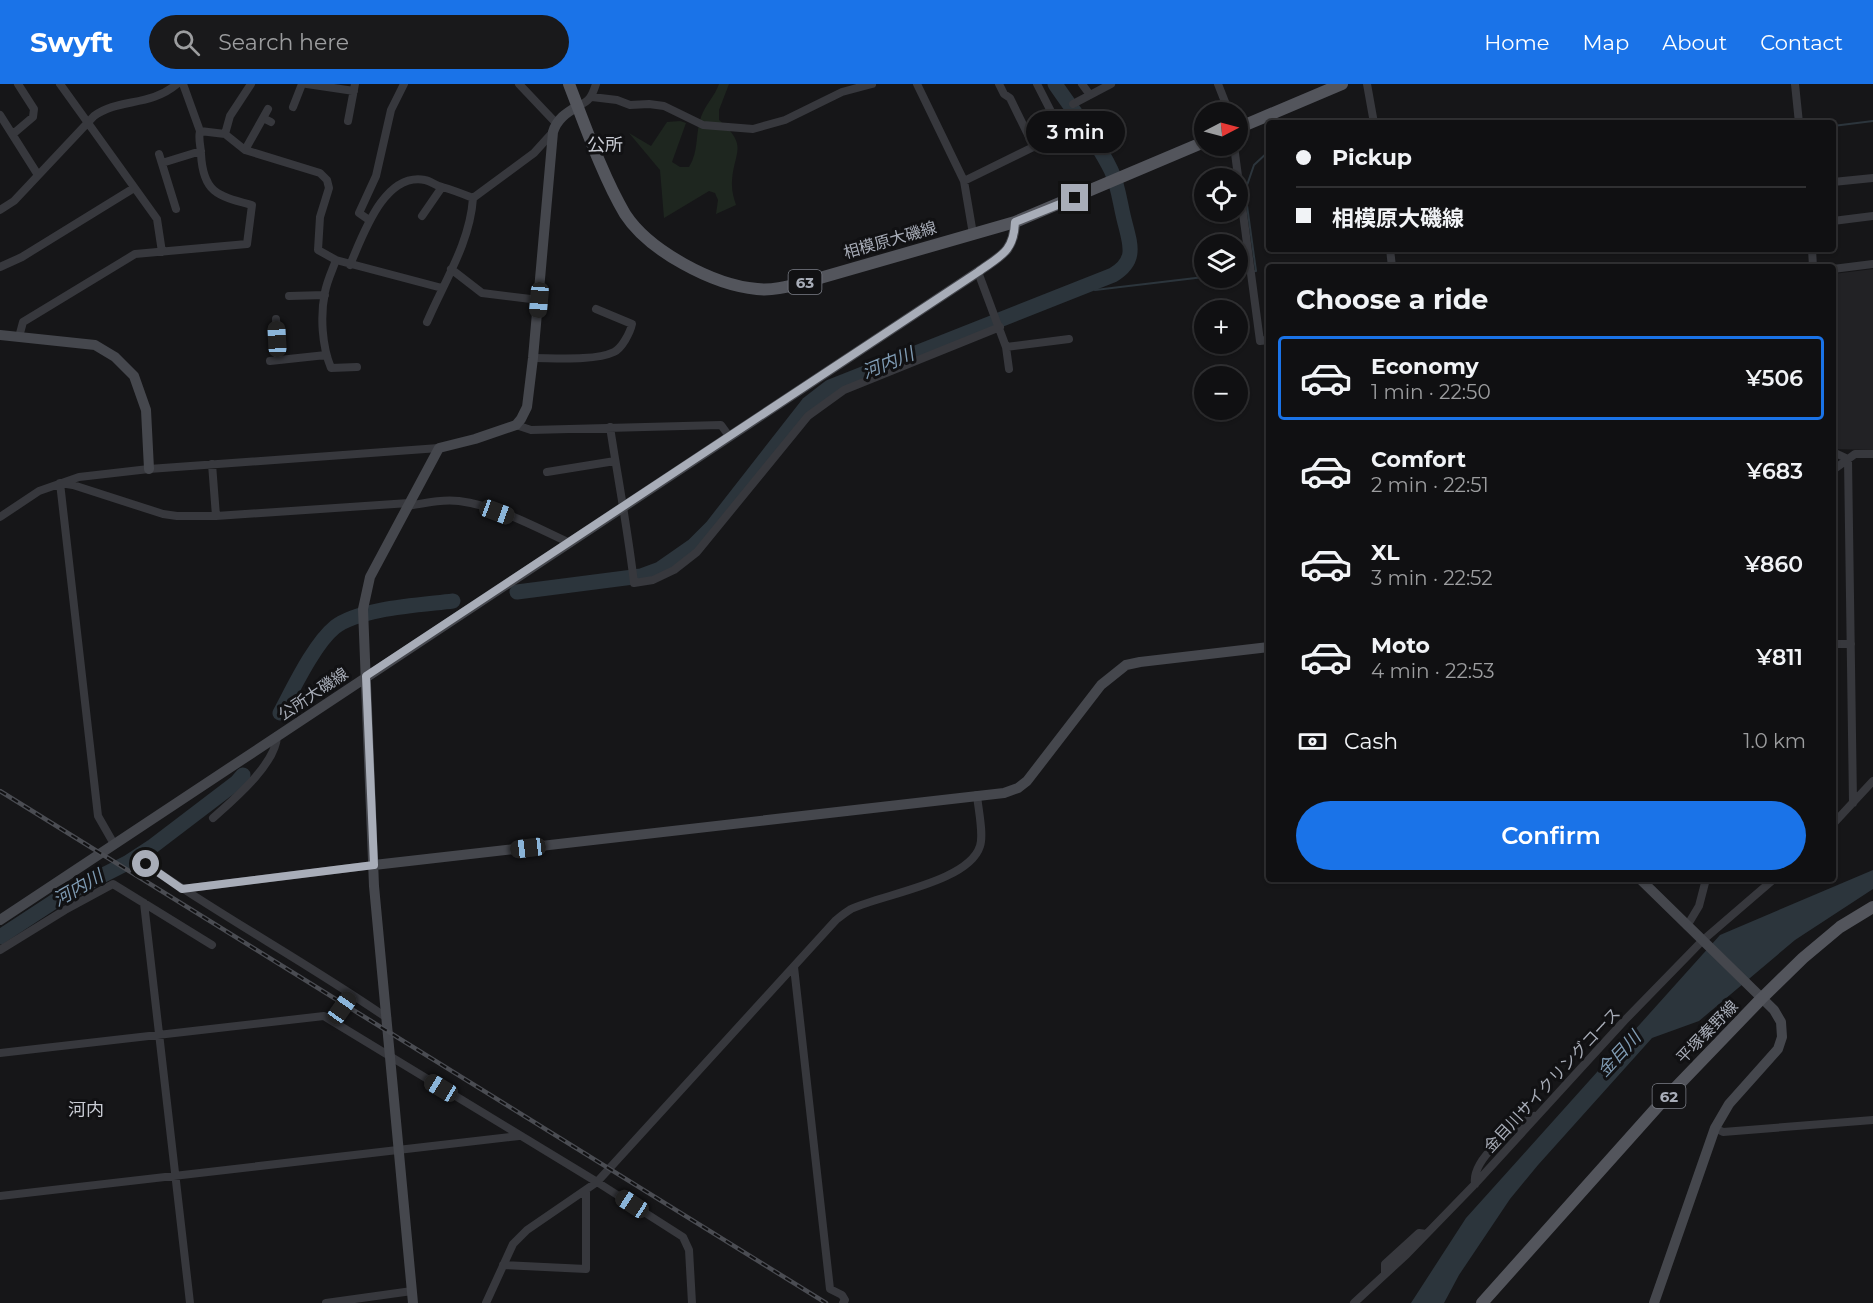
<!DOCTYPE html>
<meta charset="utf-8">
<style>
body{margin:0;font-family:Montserrat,"Noto Sans JP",sans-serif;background:#19191b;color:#f1f3f6;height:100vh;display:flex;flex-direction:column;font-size:22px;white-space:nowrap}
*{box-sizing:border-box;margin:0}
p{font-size:20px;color:#9c9d9f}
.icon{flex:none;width:33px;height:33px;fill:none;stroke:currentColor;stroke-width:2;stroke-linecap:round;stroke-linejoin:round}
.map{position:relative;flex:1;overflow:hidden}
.sheet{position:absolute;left:1266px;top:180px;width:570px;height:618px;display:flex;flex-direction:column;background:#101012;border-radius:6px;box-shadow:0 2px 4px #0004,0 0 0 2px #303032}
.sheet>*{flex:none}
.hud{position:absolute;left:1266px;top:36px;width:570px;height:132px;border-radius:6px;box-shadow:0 2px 4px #0004,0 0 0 2px #303032;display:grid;align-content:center;height:132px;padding:0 30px;background:#101012}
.needle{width:39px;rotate:84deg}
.buttons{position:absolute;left:1194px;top:18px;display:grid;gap:12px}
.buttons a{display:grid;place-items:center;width:54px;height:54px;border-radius:50%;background:#101012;box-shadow:0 2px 4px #0004,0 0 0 2px #303032;font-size:30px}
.end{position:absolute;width:27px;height:27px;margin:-14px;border:8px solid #a8adb8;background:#111;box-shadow:0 0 0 3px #111}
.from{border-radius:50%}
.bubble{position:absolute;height:42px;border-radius:21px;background:#101012;box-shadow:0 2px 4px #0004,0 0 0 2px #303032;font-size:20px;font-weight:600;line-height:42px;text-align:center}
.car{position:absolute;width:18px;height:36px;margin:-18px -9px;border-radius:8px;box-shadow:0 0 4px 2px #0007;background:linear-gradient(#222 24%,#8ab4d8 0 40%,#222 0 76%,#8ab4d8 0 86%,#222 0)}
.hud b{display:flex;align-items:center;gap:21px;height:57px;font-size:22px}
.hud b+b{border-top:2px solid #303032}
.hud i{width:15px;height:15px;background:#f1f3f6}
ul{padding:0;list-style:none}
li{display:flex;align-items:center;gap:18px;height:84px;margin:0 12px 9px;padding:0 18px;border:3px solid transparent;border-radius:6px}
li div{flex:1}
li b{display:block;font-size:22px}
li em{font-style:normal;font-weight:600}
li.current{border-color:#1a73e8}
li>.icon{width:54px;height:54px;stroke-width:1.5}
h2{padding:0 30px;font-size:27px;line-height:72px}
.pay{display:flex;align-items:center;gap:15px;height:66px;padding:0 30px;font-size:22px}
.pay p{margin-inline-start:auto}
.cta{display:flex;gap:12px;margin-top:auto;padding:12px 30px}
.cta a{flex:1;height:69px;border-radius:36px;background:#1a73e8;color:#fff;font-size:24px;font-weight:600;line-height:69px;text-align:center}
header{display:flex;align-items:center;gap:36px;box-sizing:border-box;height:84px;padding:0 30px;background:#1a73e8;color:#fff}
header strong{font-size:28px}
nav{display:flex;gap:33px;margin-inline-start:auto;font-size:21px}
.search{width:420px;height:54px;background:#19191b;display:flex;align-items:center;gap:15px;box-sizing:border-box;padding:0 21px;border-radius:33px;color:#9c9d9f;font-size:22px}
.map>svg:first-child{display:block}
.built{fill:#222225}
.green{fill:#1e261f}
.water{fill:#2c353c}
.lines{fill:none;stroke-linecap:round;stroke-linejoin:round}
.stream{stroke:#2c353c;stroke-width:2}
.river{stroke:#2c353c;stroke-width:15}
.street{stroke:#37383d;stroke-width:8}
.secondary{stroke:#45474d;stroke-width:10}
.primary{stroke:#53555c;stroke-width:12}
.rail-casing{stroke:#4a4c52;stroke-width:4.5}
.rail{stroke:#111113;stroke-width:2;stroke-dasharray:7;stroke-linecap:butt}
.route{stroke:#a8adb8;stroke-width:8}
.labels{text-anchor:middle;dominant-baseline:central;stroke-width:6;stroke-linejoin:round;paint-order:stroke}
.shield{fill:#111113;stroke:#7b7e86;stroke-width:1.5}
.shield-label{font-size:15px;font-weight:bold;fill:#a8adb8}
.street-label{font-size:16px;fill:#a8adb8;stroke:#111113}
.neighbourhood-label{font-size:18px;fill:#c9ccd4;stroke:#111113}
.water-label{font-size:18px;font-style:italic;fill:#7f9bb3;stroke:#111113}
</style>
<header>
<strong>Swyft</strong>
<div class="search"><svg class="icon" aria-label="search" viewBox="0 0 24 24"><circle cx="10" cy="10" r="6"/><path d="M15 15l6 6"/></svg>Search here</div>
<nav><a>Home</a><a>Map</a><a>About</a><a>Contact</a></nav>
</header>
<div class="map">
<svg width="1873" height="1219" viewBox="0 0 1873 1219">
<rect width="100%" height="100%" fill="#161618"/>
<!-- built -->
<path class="built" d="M 1873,185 L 1873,366 L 1833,365 L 1833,190 Z"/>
<!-- green -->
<path class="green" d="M 719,0 L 729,0 L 719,26 L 719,36 C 751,64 732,68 732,102 C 732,108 734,115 736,121 L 716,130 L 718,116 L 715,109 L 709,107 L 664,134 L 660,86 L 629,49 L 651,62 L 667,38 L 680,37 L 686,39 L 672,78 L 680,83 L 689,83 C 699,67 695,50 701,33 C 705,21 715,12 719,0 Z"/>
<!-- water -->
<path class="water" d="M 1873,786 L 1873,805 L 1795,856 L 1699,937 L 1652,954 L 1538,1081 L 1510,1115 L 1459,1191 L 1444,1219 L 1411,1219 L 1466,1134 L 1720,851 Z"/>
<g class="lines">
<!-- stream -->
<path class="stream" d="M 1833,42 L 1873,37
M 1238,189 L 1256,187 L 1245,107 L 1254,81 L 1269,67
M 1089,201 L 1095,206 L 1204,193"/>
<!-- river -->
<path class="river" d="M 517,508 L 641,492 L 660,485 L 693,462 L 712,443 L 808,320 L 830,303 L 1113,191 C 1138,176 1130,160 1124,135 C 1120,119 1118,100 1111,86 C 1096,55 1074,28 1055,0
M 280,629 C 293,605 314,560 335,543 C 360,524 421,521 453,517
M 0,853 L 64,811 L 127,779 L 153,762 L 237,698 L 243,691"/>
<!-- street -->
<path class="street" d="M 60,0 L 157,135 L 162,168
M 307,0 L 354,7
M 519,0 L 556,39
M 917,0 L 964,97 L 973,150
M 999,0 L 1004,10 L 1010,14 L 1034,63
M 1082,0 L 1090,11
M 1218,0 L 1229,28
M 1367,0 L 1374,39
M 1795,0 L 1799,39
M 592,13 L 617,16 L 630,21 L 649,20 L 664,22 L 703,41 L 753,45 L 785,36 L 842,8 L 872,0
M 1073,20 L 1111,0
M 578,22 C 590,17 592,12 596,0
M 293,23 L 302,0
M 0,31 L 38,91
M 263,34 L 271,38
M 348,37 L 355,0
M 200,47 L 225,50 L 245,66 L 320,89 L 327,96 L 329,104 L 320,133 L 318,166 L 336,176 L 442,204
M 13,50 L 33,33 L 34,25 L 18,0
M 225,50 L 230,32 L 251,0
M 1234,62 L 1260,257 L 1269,256
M 245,66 L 268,25
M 159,70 L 176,125
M 162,79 L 201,67
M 964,97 L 1062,49 L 1037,0
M 1833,98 L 1873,94
M 0,126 L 14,117 L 94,32 C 118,14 150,23 177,0
M 422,132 L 442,103
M 369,136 L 359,129 L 376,92 L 391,26 L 404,0
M 1833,137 L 1873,132
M 1390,165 L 1392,183
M 1812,165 L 1813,183
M 336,176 C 332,187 327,197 325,208 C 320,232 322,262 331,284 L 357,283
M 350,181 C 363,151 384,88 425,96 C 431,97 436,102 442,103 C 453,106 463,110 473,114
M 0,183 L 22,173 L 134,104
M 451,185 L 482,209 L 539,216
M 1833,185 L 1873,180
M 978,188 L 1006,263 L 1009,285
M 289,212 L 325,211
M 276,235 L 278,276
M 427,238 C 444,198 470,159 473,114 L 534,69 L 553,48
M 19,253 L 23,238 L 135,170 L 247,160 L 252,121 C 218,112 203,109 201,70 C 201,62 198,56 200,47 L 183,0
M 1006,263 L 1069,255
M 533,274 C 555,274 595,277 614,268 C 622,264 630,249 632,240 L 596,225
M 270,277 L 326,271
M 516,341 L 531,346 L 721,341 L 729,352
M 610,343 C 618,395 628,447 634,499 L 653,496 L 674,486 L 697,468 L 808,332 L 844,306 L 1000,243
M 1833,368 L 1848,375 L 1853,719
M 212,380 L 216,432
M 1833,386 L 1855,370 L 1873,370
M 547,388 L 615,377
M 408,422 C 425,419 442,415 459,417 C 498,422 535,443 570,459
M 0,433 L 39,407 L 79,393 L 149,385 L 439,364
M 1833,560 L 1851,560
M 213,734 C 233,716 276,680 277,652
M 1833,740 L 1873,697
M 114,760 L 98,732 L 60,399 L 73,401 L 163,430 L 177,432 L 216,432 L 409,419
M 146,780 C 224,834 309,880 387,934
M 182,805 L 374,781
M 144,819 L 190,1219
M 1687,842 L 1699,822 L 1706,795
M 0,866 L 65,826 L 113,800 L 212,861
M 794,883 L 830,1205 L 842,1211 L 845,1216 L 843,1219
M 332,937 L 597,1098 L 683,1153 L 689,1166 L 692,1219
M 0,969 L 324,932 L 332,937 L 351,910
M 1715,1044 L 1723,1048 L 1873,1036
M 1475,1100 C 1471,1075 1514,1043 1534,1032
M 0,1112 L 519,1052
M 503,1181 L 586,1185 L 586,1106
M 1385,1189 L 1385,1180 L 1419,1149 L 1426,1150
M 326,1219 L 412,1207
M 486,1219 L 513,1160 L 527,1146 L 597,1098 L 836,836 C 841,832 846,828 851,825 C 883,810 969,798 980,762 C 984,750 978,724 977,711
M 1354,1219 L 1407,1170 L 1475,1100 L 1624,937 L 1702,857 L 1774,795"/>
<!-- secondary -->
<path class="secondary" d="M 0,251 L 95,261 L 115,273 L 134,292 L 146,326 L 149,385
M 374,781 L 1004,709 L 1018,704 L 1027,697 L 1101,601 L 1126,581 L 1140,578 L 1269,563
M 1640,795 L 1774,926 L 1781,938 L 1782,953 L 1778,965 L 1729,1020 L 1715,1044 L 1654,1219
M 0,836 L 978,188 C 1000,172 1014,168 1015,138
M 413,1219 L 374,802 L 363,525 L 370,493 L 439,364 L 475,355 L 516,341 L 521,335 L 527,323 L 533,274 L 553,48 C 557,35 566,29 578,22"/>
<!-- primary -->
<path class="primary" d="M 569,0 C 585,41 603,93 625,130 C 649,167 713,201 757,205 C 773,207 790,202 806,198 L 1015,138 L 1204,58
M 1238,44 L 1342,0
M 1482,1219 L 1659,1021 L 1761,915 L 1803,874 L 1840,843 L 1873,823"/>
<!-- rail casing -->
<g class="rail-casing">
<path id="rail" d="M 0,707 L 826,1219"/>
</g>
<!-- rail -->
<use href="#rail" class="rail"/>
</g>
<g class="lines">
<!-- route -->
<path class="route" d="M 146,780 L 182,805 L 374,781 L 366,592 L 978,188 C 1000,172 1014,168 1015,138 L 1075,114"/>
</g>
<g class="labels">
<!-- shield labels -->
<g class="shield">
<rect x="788.5" y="186" width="33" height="24" rx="4.5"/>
<rect x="1652.5" y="1000" width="33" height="24" rx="4.5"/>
</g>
<g class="shield-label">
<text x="805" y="198">63</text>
<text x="1669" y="1012">62</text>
</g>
<!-- street labels -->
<g class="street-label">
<text transform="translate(890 156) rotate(-16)">相模原大磯線</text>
<text transform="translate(313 610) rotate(-34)">公所大磯線</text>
<text transform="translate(1707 948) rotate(-46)">平塚秦野線</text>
<text transform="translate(1552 996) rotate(-47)">金目川サイクリングコース</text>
</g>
<!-- neighbourhood labels -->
<g class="neighbourhood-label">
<text x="605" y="61">公所</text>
<text x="86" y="1026">河内</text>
</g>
<!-- water labels -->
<g class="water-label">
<text transform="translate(888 279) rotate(-22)">河内川</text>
<text transform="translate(78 804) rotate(-30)">河内川</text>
<text transform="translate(1619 970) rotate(-47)">金目川</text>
</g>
</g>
</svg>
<div class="buttons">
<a><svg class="needle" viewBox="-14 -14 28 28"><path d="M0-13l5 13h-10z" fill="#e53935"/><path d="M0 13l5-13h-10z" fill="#9c9d9f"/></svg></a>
<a><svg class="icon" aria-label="locate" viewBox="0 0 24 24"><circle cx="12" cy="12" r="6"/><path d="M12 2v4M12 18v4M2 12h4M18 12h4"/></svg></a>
<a><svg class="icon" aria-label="layers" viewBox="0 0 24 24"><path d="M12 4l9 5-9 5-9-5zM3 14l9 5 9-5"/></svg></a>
<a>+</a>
<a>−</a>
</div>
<i class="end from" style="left:146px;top:780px"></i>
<i class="end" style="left:1075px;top:114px"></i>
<div class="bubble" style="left:1026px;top:27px;width:99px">3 min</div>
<i class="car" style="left:539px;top:216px;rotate:185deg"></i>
<i class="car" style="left:277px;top:255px;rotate:357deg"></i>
<i class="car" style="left:497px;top:428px;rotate:110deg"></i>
<i class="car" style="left:528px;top:764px;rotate:263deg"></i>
<i class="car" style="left:342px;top:924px;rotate:35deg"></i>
<i class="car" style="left:441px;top:1004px;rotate:301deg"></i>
<i class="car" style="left:632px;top:1120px;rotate:303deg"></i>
<div class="hud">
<b><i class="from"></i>Pickup</b>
<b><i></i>相模原大磯線</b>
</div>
<section class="sheet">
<h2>Choose a ride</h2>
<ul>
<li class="current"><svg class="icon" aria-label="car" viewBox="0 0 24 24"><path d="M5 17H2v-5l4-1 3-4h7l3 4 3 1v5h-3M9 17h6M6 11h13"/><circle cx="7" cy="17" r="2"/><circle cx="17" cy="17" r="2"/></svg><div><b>Economy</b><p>1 min · 22:50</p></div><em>¥506</em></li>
<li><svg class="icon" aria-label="car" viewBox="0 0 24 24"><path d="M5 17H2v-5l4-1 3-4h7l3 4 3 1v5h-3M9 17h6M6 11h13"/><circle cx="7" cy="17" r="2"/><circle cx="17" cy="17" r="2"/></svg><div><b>Comfort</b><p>2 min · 22:51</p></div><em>¥683</em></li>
<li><svg class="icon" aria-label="car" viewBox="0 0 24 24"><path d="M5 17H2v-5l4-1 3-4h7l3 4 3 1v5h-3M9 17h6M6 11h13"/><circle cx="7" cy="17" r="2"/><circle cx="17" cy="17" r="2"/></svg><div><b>XL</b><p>3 min · 22:52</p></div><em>¥860</em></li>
<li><svg class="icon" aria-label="car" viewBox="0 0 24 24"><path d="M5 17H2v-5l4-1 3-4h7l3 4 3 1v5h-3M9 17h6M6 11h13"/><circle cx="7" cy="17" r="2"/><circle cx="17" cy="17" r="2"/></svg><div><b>Moto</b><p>4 min · 22:53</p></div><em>¥811</em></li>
</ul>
<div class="pay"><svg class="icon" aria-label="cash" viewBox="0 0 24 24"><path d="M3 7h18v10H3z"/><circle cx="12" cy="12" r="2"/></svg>Cash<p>1.0 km</p></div>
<div class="cta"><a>Confirm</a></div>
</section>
</div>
